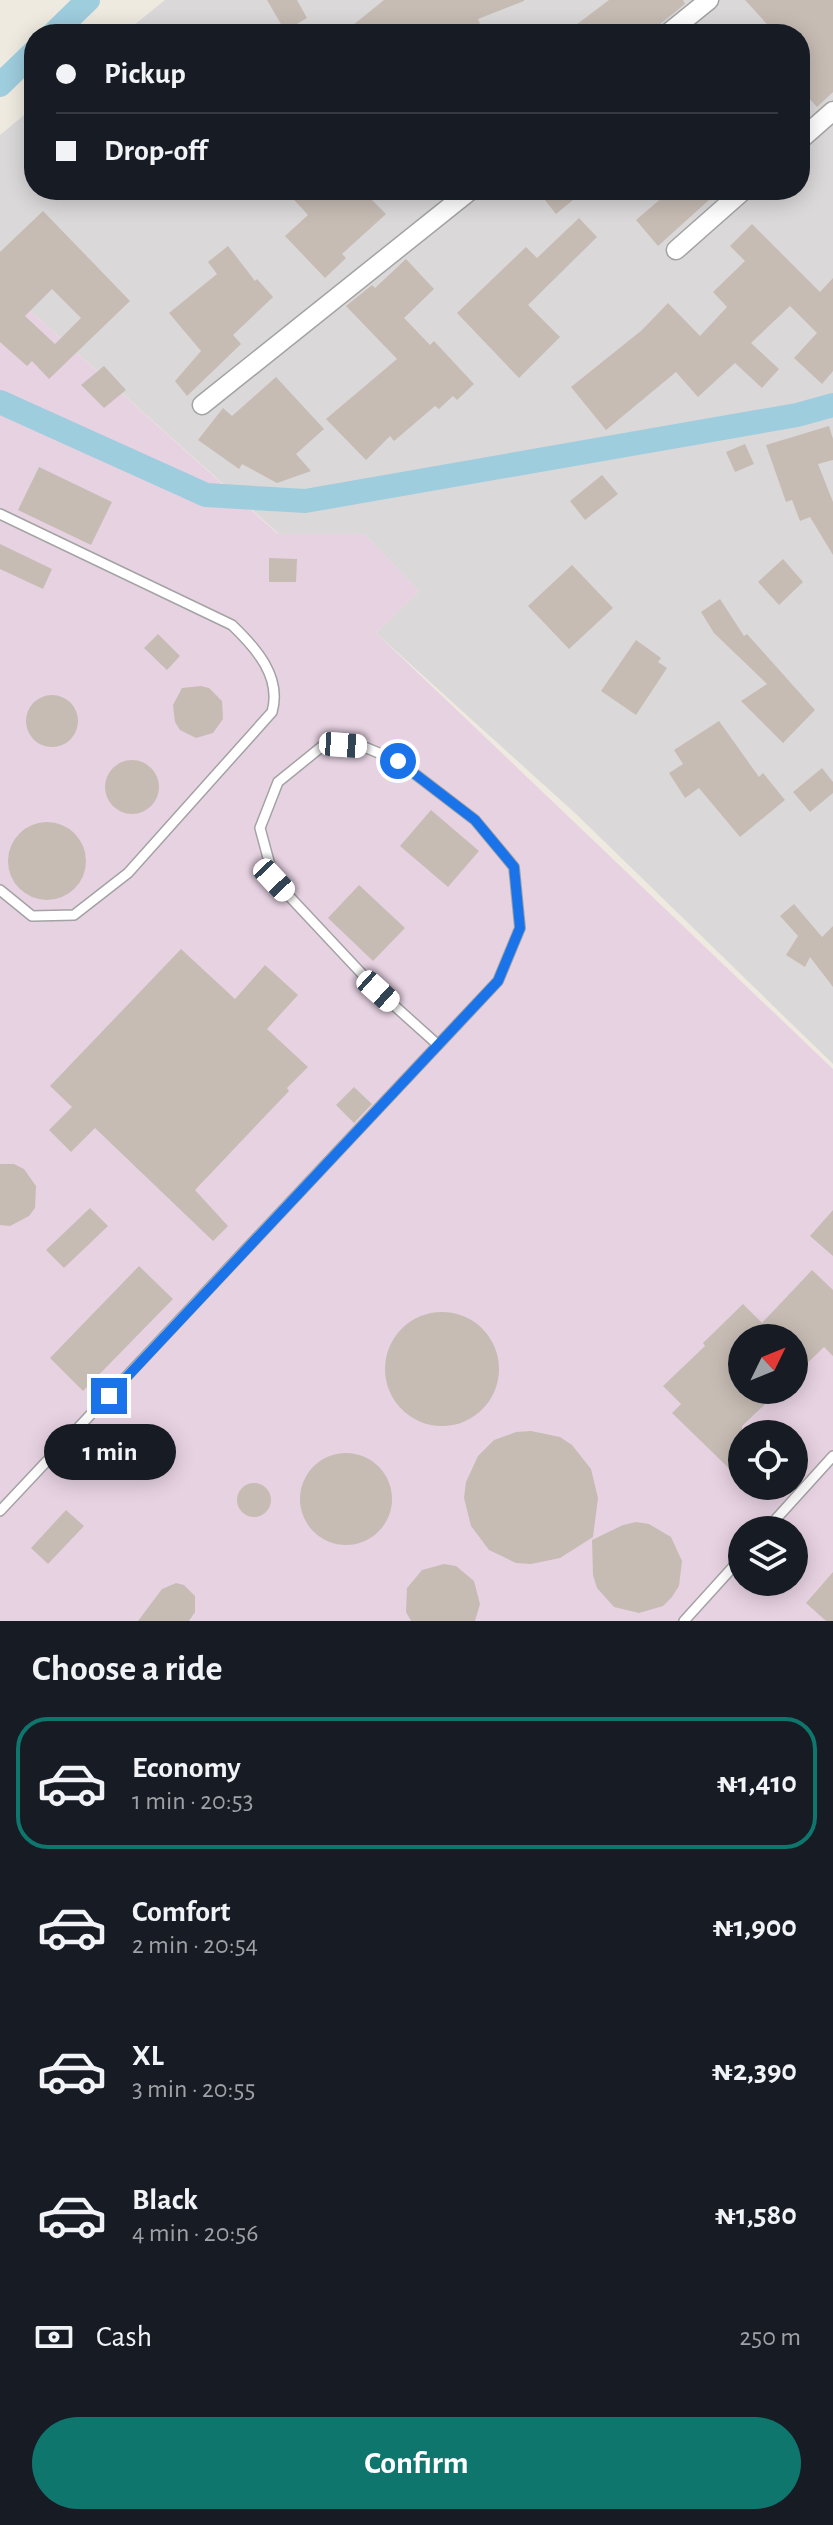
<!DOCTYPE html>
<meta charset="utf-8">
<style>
body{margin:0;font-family:"Alegreya Sans",sans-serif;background:#20242c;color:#f1f3f6;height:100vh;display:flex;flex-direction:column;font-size:30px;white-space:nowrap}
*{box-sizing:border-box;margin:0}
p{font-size:26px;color:#9ea1a6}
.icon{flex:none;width:44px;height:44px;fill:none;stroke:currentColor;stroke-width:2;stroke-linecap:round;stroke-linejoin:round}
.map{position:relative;height:1621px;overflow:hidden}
.sheet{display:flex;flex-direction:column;background:#171b24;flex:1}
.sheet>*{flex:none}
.banner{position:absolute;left:24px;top:24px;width:786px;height:176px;border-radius:32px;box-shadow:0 4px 20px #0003;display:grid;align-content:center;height:176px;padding:0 32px;background:#171b24}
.needle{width:52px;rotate:47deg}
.tools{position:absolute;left:728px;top:1324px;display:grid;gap:16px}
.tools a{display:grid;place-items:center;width:80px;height:80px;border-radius:50%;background:#171b24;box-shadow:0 4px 20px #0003;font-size:40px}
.end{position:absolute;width:36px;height:36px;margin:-18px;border:10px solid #1a73e8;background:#fff;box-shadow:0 0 0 4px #fff}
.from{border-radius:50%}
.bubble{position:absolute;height:56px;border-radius:28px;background:#171b24;box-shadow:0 4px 20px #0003;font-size:26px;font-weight:700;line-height:56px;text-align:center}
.car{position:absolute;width:24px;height:48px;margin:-24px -12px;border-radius:10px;box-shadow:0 0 6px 2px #0007;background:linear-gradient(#fff 24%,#345 0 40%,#fff 0 76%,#345 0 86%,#fff 0)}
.banner b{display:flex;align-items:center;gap:28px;height:76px;font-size:30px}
.banner b+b{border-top:2px solid #363941}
.banner i{width:20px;height:20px;background:#f1f3f6}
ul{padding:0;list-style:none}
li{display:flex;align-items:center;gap:24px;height:132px;margin:0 16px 12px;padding:0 16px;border:4px solid transparent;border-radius:32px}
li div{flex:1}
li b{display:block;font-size:30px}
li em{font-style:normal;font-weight:700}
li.active{border-color:#0f766e}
li>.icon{width:72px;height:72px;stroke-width:1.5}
h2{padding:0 32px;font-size:36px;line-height:96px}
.pay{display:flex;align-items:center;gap:20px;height:88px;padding:0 32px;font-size:30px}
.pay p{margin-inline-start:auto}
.primary-button{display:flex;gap:16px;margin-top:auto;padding:16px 32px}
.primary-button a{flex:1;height:92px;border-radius:48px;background:#0f766e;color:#fff;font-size:32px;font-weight:700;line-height:92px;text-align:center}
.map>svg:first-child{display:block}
.residential{fill:#dad8d8}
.industrial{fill:#e7d2e2;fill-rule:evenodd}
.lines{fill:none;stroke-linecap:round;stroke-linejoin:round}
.canal{stroke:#9ecdde;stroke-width:24}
.building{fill:#c6bcb4;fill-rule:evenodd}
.lane-casing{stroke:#a3a3a3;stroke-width:12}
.street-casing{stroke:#a3a3a3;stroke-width:21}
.lane{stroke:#fff;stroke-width:9}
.street{stroke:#fff;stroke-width:18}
.route{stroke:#1a73e8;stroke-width:10}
</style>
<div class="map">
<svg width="833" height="1621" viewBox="0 0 833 1621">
<rect width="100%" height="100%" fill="#eeeae0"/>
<!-- residential -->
<path class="residential" d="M 165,0 L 833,0 L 833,1064 L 575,813 L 376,633 L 419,591 L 364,534 L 279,534 L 0,284 L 0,135 L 34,107 L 34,190 L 800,190 L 800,34 L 123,34 Z"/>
<!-- industrial -->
<path class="industrial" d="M 0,284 L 278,534 L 364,534 L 419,591 L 376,633 L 833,1069 L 833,1621 L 0,1621 ZM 742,1338 L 794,1338 L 794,1390 L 742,1390 ZM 742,1434 L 794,1434 L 794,1486 L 742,1486 ZM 742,1530 L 794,1530 L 794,1582 L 742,1582 Z"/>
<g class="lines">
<!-- canal -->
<path class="canal" d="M 53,34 L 88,0
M 0,85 L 34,52
M 0,402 L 206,495 L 305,501 L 797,415 L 833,405"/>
</g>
<!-- building -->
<path class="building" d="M 267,0 L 297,0 L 307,18 L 285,31 Z
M 384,0 L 524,0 L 524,1 L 478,19 L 481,26 L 459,34 L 342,34 Z
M 609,0 L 683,0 L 685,4 L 659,25 L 655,34 L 564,34 Z
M 745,0 L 833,0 L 833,92 L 817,107 L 800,88 L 800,34 L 776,34 Z
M 285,190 L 362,190 L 386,214 L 342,254 L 346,258 L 325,278 L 285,236 L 308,215 Z
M 537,190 L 585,190 L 556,214 Z
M 671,190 L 720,190 L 658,246 L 636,220 Z
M 43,211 L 130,301 L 49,379 L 32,361 L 27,366 L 0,342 L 0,252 ZM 52,289 L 81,318 L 55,344 L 25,316 Z
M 579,218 L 597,237 L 528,305 L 560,337 L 519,378 L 457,313 L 526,247 L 537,258 Z
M 752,224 L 820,292 L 833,278 L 833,371 L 822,384 L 794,358 L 817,333 L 790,306 L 751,343 L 779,369 L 762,388 L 735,363 L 698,397 L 676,372 L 606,430 L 571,387 L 642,330 L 668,303 L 700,336 L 727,307 L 713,292 L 745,261 L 730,246 Z
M 228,246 L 255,281 L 257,279 L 273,297 L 233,335 L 241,344 L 187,396 L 175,381 L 201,351 L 169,313 L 217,274 L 208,262 Z
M 406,259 L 434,289 L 404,318 L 430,345 L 434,341 L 474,384 L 457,400 L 453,396 L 439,409 L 435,406 L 394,441 L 390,436 L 366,460 L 326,419 L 397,359 L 346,306 L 372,285 L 375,288 Z
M 104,366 L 126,390 L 104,408 L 81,385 Z
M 276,377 L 324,429 L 296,454 L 311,471 L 277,483 L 242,464 L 239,469 L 198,440 L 223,408 L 232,416 Z
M 829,426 L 833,439 L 833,460 L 818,464 L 833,502 L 833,555 L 810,517 L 800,521 L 792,500 L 786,502 L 766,445 Z
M 745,444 L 754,464 L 735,472 L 726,452 Z
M 39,467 L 112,502 L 91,545 L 18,510 Z
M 602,475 L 618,494 L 585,520 L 570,501 Z
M 0,544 L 52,569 L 43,589 L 0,569 Z
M 269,558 L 297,559 L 296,582 L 269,582 Z
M 783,559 L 803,582 L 779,605 L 758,582 Z
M 572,565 L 613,608 L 569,649 L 528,606 Z
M 720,599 L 744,636 L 747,634 L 815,710 L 783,743 L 741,701 L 767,684 L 714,633 L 701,612 Z
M 158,634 L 180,656 L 167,670 L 144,648 Z
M 636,640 L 661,658 L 658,662 L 667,668 L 636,715 L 601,691 Z
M 201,686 L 209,688 L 222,701 L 223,719 L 213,733 L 196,738 L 180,730 L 175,722 L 173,705 L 182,688 Z
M26 721a26 26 0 1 1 52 0a26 26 0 1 1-52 0Z
M 719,721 L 759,777 L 763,773 L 785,800 L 740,837 L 699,788 L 685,798 L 669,773 L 683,764 L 674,750 Z
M105 787a27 27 0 1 1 54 0a27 27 0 1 1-54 0Z
M 822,768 L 833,782 L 833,793 L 810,812 L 793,792 Z
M 431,810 L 479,851 L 448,887 L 400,846 Z
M8 861a39 39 0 1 1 78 0a39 39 0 1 1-78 0Z
M 359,885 L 405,928 L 373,961 L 328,918 Z
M 794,904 L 822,937 L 833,926 L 833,987 L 810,957 L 805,967 L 786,955 L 798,936 L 780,916 Z
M 181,949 L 235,999 L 265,965 L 298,995 L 267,1029 L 308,1067 L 287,1088 L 289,1091 L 195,1190 L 228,1226 L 213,1241 L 95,1128 L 71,1152 L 49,1130 L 72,1107 L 50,1086 Z
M 354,1087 L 372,1104 L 354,1123 L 336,1105 Z
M 0,1164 L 14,1164 L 24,1169 L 36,1186 L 35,1208 L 29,1216 L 10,1226 L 0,1225 Z
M 90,1208 L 108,1226 L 64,1268 L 46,1250 Z
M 833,1210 L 833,1256 L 810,1236 Z
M 139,1266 L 173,1299 L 83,1391 L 50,1358 Z
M 812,1270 L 833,1290 L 833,1356 L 824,1347 L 794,1376 L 794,1338 L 742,1338 L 742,1390 L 780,1390 L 742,1426 L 742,1481 L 672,1413 L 681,1404 L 663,1386 L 705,1346 L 703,1343 L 743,1304 L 762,1323 Z
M385 1369a57 57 0 1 1 114 0a57 57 0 1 1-114 0Z
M 531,1431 L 560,1437 L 572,1445 L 591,1469 L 598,1498 L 593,1537 L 560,1558 L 531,1564 L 516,1563 L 489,1550 L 471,1526 L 464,1498 L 466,1482 L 478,1456 L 494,1440 L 516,1432 Z
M300 1499a46 46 0 1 1 92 0a46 46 0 1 1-92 0Z
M237 1500a17 17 0 1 1 34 0a17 17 0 1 1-34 0Z
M 66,1510 L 84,1526 L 48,1564 L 31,1548 Z
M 636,1522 L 649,1524 L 671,1537 L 682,1561 L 679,1586 L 672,1597 L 663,1606 L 639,1613 L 614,1607 L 597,1588 L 593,1575 L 592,1540 L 623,1525 Z
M 444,1564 L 456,1566 L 474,1581 L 480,1604 L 475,1621 L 411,1621 L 406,1612 L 407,1588 L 422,1570 Z
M 833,1572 L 833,1621 L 826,1621 L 806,1603 Z
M 176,1583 L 184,1585 L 195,1596 L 195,1612 L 189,1621 L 138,1621 L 162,1589 Z"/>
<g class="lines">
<!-- lane casing -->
<g class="lane-casing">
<path id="lane" d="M 0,514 L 232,625 C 256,648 282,677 272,712 L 128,873 L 74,915 L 32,916 L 0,890
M 0,1511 L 498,981 L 520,928 L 514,867 L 475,820 L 398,761 L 362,746 L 325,744 L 278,782 L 260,828 L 274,880 L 378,991 L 437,1044
M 766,1530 L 833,1456
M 684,1621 L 742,1557"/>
</g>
<!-- street casing -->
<g class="street-casing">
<path id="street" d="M 667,34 L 709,0
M 800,140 L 833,111
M 676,250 L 744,190
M 202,405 L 471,190"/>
</g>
<!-- lane -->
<use href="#lane" class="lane"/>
<!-- street -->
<use href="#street" class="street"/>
</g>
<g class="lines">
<!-- route -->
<path class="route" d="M 109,1396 L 498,981 L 520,928 L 514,867 L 475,820 L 398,761"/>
</g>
</svg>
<div class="tools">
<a><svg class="needle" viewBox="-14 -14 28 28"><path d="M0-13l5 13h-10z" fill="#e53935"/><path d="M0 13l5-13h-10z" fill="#9ea1a6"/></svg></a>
<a><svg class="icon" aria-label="locate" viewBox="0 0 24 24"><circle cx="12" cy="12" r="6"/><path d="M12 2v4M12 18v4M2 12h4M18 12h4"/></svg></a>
<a><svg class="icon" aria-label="layers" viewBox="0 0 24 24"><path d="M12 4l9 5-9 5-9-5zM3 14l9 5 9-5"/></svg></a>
</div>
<i class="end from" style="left:398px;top:761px"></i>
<i class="end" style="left:109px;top:1396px"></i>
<div class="bubble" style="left:44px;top:1424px;width:132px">1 min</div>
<i class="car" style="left:343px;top:745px;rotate:94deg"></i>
<i class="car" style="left:274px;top:880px;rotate:137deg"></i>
<i class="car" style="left:378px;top:991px;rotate:132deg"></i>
<div class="banner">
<b><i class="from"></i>Pickup</b>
<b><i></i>Drop-off</b>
</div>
</div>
<section class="sheet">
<h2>Choose a ride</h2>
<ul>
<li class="active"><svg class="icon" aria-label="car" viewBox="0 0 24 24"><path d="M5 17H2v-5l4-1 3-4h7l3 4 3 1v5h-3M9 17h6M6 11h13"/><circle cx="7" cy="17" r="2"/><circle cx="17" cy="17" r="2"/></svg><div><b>Economy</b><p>1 min · 20:53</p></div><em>₦1,410</em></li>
<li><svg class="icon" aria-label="car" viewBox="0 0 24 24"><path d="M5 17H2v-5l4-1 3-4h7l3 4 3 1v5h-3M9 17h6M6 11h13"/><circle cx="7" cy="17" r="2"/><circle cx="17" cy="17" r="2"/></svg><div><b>Comfort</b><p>2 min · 20:54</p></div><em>₦1,900</em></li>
<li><svg class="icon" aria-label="car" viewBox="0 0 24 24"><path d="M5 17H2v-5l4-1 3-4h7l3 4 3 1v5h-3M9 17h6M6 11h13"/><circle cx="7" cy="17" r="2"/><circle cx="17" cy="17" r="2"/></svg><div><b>XL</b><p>3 min · 20:55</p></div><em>₦2,390</em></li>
<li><svg class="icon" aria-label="car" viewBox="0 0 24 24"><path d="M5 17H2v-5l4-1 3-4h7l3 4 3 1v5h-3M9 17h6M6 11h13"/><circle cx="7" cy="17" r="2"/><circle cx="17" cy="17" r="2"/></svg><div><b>Black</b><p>4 min · 20:56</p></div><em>₦1,580</em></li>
</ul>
<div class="pay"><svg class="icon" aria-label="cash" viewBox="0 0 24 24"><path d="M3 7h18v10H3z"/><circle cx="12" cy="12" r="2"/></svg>Cash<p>250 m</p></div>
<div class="primary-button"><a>Confirm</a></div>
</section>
